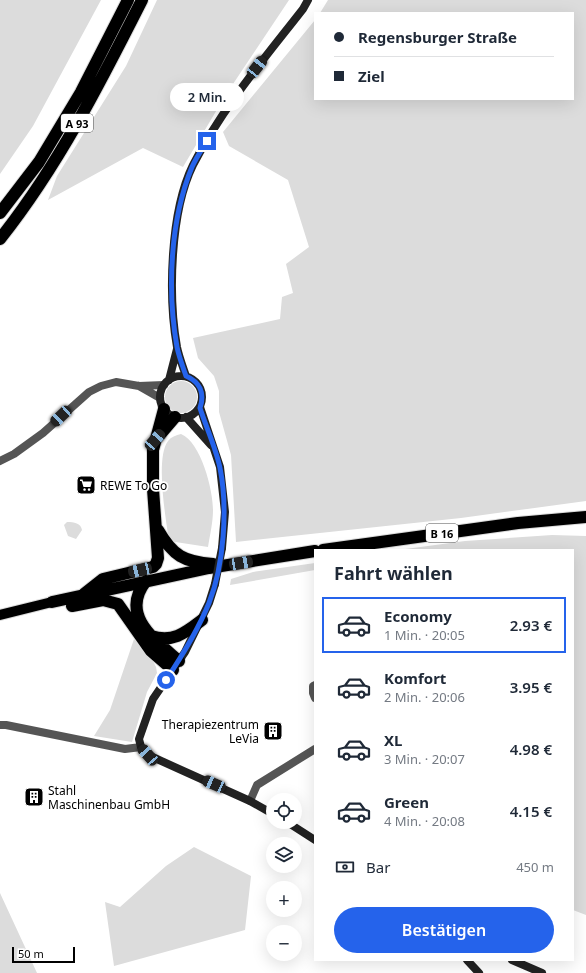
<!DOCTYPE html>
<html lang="de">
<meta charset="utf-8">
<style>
body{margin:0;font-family:"Noto Sans",sans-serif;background:#f6f6f7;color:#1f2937;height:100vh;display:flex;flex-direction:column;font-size:15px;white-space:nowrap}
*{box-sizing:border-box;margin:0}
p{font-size:13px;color:#747a83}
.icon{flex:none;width:22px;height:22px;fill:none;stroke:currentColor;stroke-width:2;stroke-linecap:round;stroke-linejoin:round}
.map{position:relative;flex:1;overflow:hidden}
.panel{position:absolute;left:314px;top:549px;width:260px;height:412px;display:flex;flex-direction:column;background:#fff;border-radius:0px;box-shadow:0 4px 16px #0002}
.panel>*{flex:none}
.hud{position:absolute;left:314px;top:12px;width:260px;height:88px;border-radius:0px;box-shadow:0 4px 16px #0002;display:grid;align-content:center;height:88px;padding:0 20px;background:#fff}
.fabs{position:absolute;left:266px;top:793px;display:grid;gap:8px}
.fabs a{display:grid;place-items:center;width:36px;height:36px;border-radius:50%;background:#fff;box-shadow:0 4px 16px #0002;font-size:20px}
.scale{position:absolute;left:12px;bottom:10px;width:63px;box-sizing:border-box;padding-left:4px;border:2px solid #000;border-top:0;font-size:11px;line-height:14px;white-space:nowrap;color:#000;-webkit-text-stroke:3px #fff;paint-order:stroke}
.end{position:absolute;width:18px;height:18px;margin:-9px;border:5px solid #2563eb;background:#fff;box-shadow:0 0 0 2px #fff}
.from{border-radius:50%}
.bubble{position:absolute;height:28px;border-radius:14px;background:#fff;box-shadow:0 4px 16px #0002;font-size:13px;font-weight:600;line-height:28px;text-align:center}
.car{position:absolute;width:12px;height:24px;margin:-12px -6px;border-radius:5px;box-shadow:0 0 3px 1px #0007;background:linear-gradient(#222 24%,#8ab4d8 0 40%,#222 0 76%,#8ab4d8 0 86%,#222 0)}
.hud b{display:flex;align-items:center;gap:14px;height:38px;font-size:15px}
.hud b+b{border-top:1px solid #e0e1e3}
.hud i{width:10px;height:10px;background:#1f2937}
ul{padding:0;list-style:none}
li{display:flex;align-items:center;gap:12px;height:56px;margin:0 8px 6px;padding:0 12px;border:2px solid transparent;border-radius:0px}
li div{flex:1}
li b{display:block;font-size:15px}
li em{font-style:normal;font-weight:600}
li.selected{border-color:#2563eb}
li>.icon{width:36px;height:36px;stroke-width:1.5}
h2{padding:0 20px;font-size:18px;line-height:48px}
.pay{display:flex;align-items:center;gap:10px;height:44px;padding:0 20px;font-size:15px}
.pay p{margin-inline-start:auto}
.cta{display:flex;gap:8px;margin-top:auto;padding:8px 20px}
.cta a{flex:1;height:46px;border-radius:24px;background:#2563eb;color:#fff;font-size:16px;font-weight:600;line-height:46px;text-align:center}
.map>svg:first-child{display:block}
.green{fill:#dcdcdc}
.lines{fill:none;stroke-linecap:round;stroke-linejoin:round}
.primary-casing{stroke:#dbdbdb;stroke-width:12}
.highway-casing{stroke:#dbdbdb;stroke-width:14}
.street{stroke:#555;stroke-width:8}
.secondary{stroke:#222;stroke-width:8}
.primary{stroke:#000;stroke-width:10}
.highway{stroke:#000;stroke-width:12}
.secondary-bridge{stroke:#222;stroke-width:8}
.route{stroke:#2563eb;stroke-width:5}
.labels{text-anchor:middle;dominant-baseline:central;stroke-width:3.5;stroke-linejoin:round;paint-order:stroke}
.shield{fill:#fff;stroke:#4c4c4c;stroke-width:1}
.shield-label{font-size:11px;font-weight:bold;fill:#000}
.poi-label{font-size:12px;fill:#000;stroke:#fff;text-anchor:start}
</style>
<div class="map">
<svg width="586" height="973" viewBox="0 0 586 973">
<rect width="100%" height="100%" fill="#fff"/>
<!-- green -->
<path class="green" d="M 0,0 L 101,0 L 33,126 L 0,174 Z
M 157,0 L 289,0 L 225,96 L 183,167 L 143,148 L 48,200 L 57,176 L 126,66 Z
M 328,0 L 586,0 L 586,501 L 461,518 L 236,542 L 231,455 L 219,412 L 219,391 L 214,376 L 198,358 L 193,338 L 280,319 L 282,297 L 293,293 L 286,264 L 309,247 L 288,180 L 229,146 L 223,132 L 315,20 L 315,99 L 573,99 L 573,13 L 320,13 Z
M165 397a16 16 0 1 1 32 0a16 16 0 1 1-32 0Z
M 181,434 C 201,442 213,490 213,510 C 213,522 210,535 208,547 L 169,541 C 166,520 155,458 168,441 C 171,437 176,435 181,434 Z
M 67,522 C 74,522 81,523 82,530 L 76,539 L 68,536 L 64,525 Z
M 552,535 L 586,536 L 586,915 L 573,910 L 573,550 L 398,550 L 465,541 Z
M 315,563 L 315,570 L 230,585 L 231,579 L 253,572 Z
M 134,639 L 152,659 L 156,667 L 157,673 L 147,692 L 132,742 L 94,736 L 110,710 Z
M 194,847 L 251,876 L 245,930 L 114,966 L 105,902 L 120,907 L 166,866 Z
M 0,893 L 37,973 L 0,973 Z"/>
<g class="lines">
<!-- primary casing -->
<g class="primary-casing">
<path id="primary" d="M 0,615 L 52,602"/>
</g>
<!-- highway casing -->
<g class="highway-casing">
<path id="highway" d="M 0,213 L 39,162 L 81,92 L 128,0
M 0,239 C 58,166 100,83 142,0
M 157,438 L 175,417
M 158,530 C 173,556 184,562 213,564
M 323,550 L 518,523 L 586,517
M 146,581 C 119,615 155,640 179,661
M 84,594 L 103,579 L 153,567 L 156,564 L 158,558 L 153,489 L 153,450 L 164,409
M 52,602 L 209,568 L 315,551
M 72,606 L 103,600 L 118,604 L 151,651 L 173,670
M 151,636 C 173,643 185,633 202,620"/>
</g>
<!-- street -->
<path class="street" d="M 139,386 L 160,398
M 0,461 L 14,454 L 43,433 L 89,392 L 101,386 L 116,382 L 139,386 L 164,385
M 315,685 L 313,686 L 313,693 L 315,698
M 0,725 L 6,725 L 125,749 L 141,747
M 250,801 L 257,785 L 315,749"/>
<!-- secondary -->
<path class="secondary" d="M 186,376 C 183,367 179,357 177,347 C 168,296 170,212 193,165 C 222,108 264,59 303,9 L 308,0
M160 397a21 21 0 1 1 42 0a21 21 0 1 1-42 0Z
M 169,380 L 177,349
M 200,407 L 220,467 L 225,512 L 222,548
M 186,417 L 211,445
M 215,584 L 209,603 L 185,652 L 153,699 L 139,739 L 141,747 L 148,755 L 250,801 L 273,814
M 287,822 L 315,840
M 467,960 L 479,973
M 512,960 L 542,973"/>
<!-- primary -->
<use href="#primary" class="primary"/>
<!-- highway -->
<use href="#highway" class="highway"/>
<!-- secondary-bridge -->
<path class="secondary-bridge" d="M 215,584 L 222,548"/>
</g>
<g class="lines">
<!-- route -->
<path class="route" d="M 166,680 C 182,656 198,630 209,603 C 224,565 228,508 220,468 C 216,448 206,427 200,408 C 205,393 200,382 186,376 C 183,367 179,357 177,347 C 167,291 170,220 192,167 C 196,158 202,149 207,141"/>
</g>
<!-- icons -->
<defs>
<g id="supermarket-square" transform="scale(1)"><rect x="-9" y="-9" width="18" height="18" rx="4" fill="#000" stroke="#fff"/><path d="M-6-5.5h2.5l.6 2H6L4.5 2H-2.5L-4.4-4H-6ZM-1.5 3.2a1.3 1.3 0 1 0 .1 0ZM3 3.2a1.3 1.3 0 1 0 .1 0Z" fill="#fff"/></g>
<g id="building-square" transform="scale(1)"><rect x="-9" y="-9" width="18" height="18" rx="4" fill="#000" stroke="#fff"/><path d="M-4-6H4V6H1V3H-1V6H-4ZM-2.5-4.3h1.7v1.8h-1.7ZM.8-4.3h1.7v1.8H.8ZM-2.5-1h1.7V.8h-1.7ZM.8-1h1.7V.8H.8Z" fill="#fff"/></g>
</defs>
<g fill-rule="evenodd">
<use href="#supermarket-square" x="86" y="485"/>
<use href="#building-square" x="273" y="731"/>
<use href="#building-square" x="34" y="797"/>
</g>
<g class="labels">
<!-- shield labels -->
<g class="shield">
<rect x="61" y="114" width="32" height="18" rx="3"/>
<rect x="426" y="524" width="32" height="18" rx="3"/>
</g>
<g class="shield-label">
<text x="77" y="123">A 93</text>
<text x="442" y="533">B 16</text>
</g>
<!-- poi labels -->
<g class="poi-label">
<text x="100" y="485">REWE To Go</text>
<text x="259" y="724" text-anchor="end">Therapiezentrum<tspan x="259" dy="14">LeVia</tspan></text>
<text x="48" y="790">Stahl<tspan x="48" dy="14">Maschinenbau GmbH</tspan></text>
</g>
</g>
</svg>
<div class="fabs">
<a><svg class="icon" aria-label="locate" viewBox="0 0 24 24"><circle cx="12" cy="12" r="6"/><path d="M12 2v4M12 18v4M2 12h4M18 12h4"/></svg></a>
<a><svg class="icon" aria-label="layers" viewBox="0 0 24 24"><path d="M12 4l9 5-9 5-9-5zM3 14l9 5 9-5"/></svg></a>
<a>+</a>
<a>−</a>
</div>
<div class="scale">50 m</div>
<i class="end from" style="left:166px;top:680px"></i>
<i class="end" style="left:207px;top:141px"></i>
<div class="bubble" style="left:170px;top:83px;width:74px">2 Min.</div>
<i class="car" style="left:257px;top:67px;rotate:38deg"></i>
<i class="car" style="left:61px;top:416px;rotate:227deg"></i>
<i class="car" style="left:155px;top:440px;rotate:41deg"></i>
<i class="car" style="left:241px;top:563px;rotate:80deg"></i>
<i class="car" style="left:140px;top:570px;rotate:257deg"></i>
<i class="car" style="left:148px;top:755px;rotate:318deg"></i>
<i class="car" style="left:214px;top:784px;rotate:294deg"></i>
<div class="hud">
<b><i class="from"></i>Regensburger Straße</b>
<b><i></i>Ziel</b>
</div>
<section class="panel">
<h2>Fahrt wählen</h2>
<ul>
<li class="selected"><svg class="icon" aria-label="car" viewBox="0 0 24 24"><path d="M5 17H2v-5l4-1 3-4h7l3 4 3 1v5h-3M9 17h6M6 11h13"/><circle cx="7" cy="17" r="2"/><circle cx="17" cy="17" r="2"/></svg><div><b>Economy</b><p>1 Min. · 20:05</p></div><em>2.93 €</em></li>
<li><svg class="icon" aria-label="car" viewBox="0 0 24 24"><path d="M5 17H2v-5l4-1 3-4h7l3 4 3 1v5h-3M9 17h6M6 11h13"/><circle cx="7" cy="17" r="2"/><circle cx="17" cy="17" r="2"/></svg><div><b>Komfort</b><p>2 Min. · 20:06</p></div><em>3.95 €</em></li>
<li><svg class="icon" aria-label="car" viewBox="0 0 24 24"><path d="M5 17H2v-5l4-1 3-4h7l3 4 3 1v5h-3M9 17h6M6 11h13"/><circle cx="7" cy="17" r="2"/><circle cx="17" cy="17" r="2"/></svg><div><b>XL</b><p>3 Min. · 20:07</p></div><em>4.98 €</em></li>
<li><svg class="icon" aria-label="car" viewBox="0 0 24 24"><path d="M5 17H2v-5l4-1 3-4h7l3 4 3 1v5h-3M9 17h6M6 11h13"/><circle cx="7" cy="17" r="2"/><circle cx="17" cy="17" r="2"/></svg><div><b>Green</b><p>4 Min. · 20:08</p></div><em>4.15 €</em></li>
</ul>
<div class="pay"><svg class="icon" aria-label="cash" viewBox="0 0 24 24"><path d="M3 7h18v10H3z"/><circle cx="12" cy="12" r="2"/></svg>Bar<p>450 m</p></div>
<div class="cta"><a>Bestätigen</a></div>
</section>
</div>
